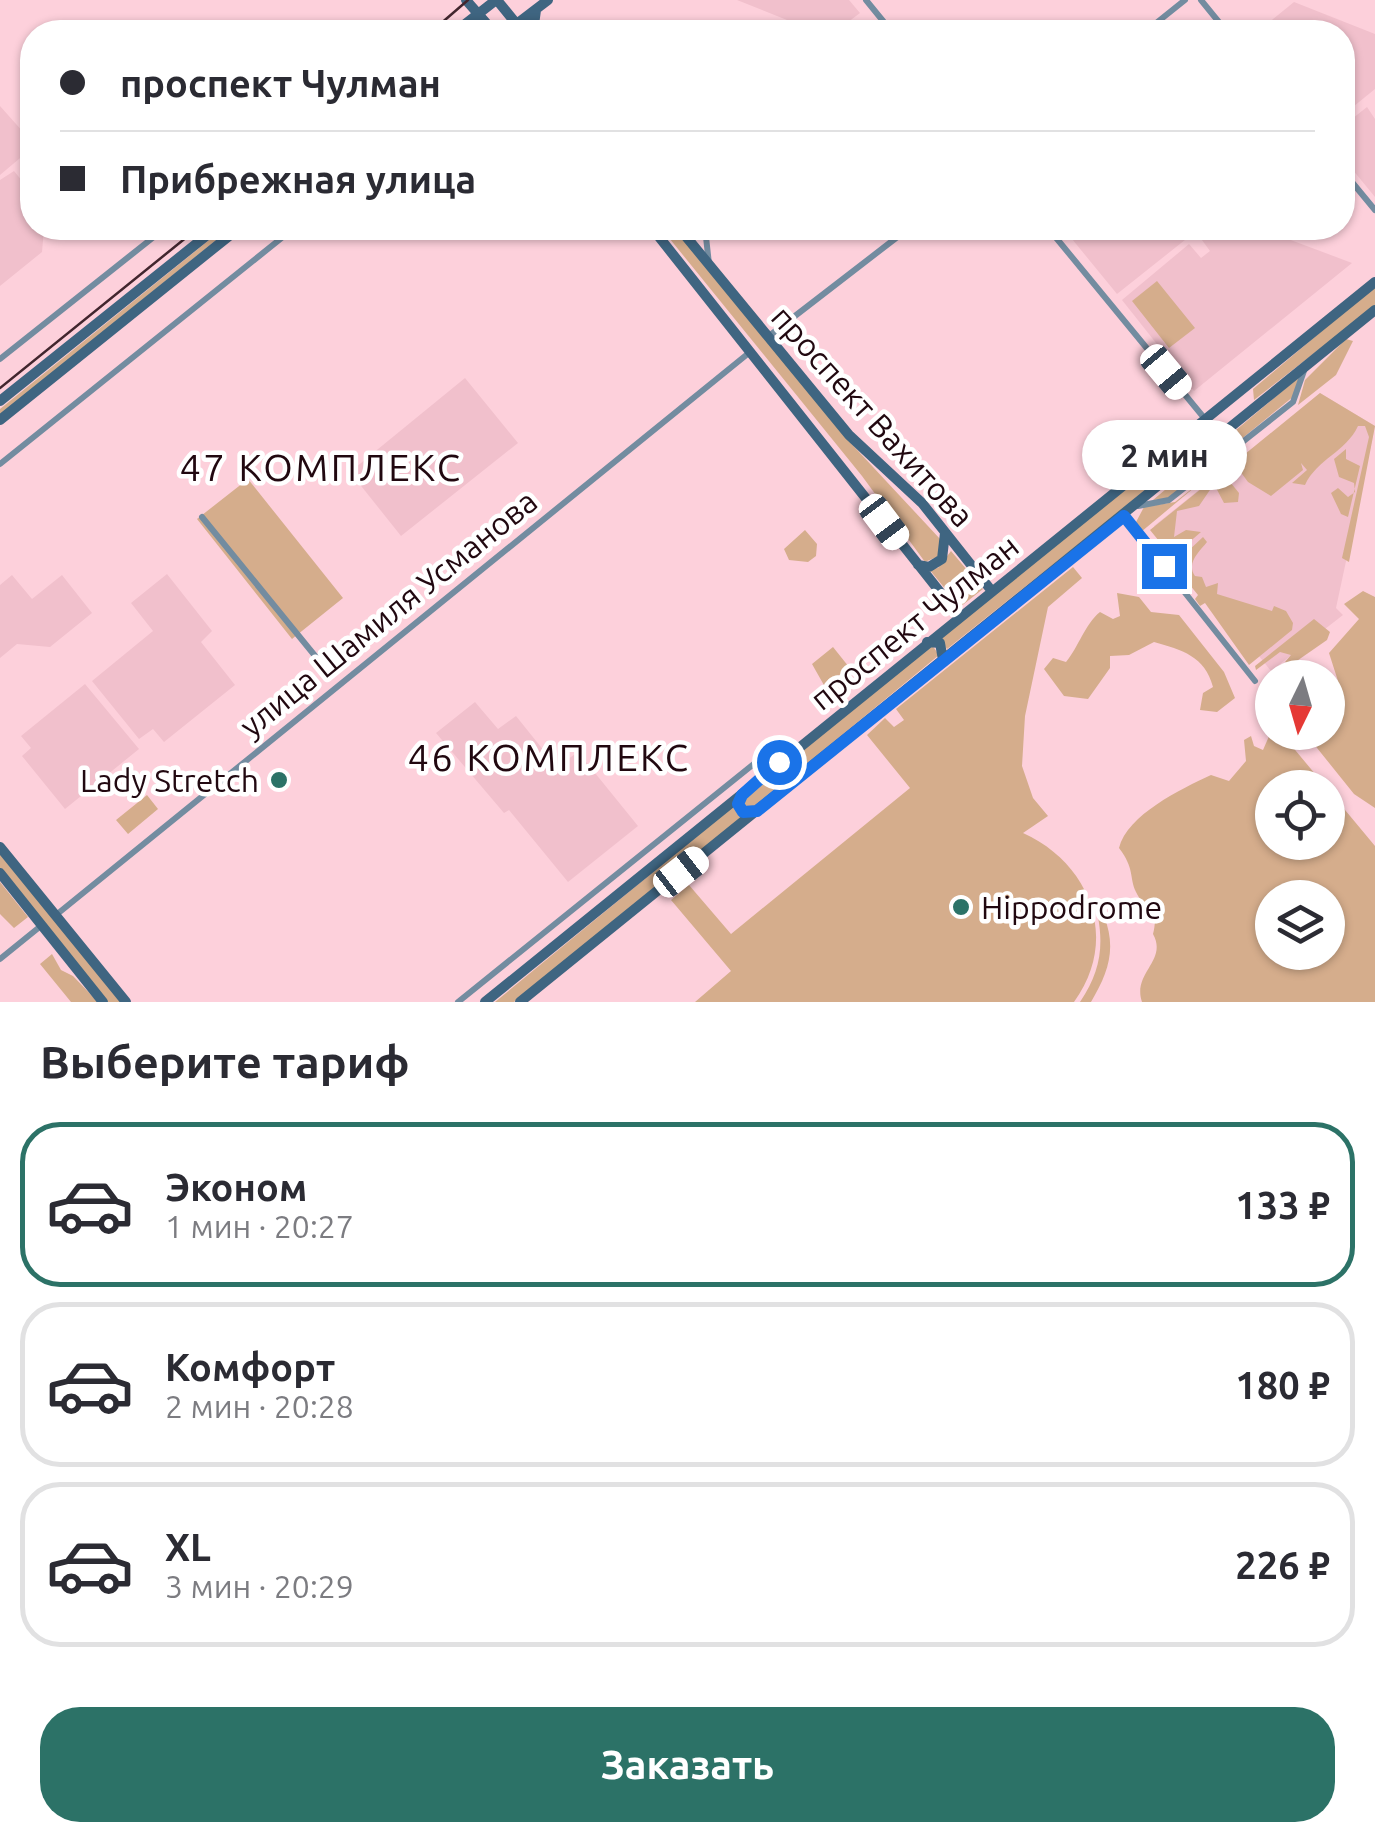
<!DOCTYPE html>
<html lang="ru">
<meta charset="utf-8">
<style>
body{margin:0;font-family:Ubuntu,sans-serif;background:#f2f2f3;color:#2b2b33;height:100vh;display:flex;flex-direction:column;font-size:38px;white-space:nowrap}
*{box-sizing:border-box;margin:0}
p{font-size:32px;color:#7c7c81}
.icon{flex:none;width:55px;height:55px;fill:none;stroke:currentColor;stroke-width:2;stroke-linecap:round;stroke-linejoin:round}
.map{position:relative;height:1002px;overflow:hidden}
.panel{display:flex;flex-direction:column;background:#fff;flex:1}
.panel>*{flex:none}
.guide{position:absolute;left:20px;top:20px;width:1335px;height:220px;border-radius:40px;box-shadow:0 2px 8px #0004;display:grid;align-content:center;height:220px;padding:0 40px;background:#fff}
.needle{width:65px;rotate:185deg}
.fabs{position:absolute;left:1255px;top:660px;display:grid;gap:20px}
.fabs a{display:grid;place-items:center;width:90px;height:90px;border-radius:50%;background:#fff;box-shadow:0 2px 8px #0004;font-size:50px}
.end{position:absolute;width:45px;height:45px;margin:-22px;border:12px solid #1a73e8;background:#fff;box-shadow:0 0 0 5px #fff}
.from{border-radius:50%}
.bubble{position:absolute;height:70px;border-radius:35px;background:#fff;box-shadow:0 2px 8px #0004;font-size:32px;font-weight:700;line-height:70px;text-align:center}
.car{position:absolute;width:30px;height:60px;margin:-30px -15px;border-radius:12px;box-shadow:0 0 8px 2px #0007;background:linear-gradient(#fff 24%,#345 0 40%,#fff 0 76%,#345 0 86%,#fff 0)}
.guide b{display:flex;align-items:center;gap:35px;height:95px;font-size:38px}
.guide b+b{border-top:2px solid #e1e1e2}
.guide i{width:25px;height:25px;background:#2b2b33}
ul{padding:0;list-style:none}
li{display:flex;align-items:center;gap:30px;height:165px;margin:0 20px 15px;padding:0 20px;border:5px solid #e1e1e2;border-radius:40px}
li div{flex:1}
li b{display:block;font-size:38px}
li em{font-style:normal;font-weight:700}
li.on{border-color:#2c7267}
li>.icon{width:90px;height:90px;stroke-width:1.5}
h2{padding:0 40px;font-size:45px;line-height:120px}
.action{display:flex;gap:20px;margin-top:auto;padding:20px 40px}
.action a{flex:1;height:115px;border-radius:40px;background:#2c7267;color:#fff;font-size:40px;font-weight:700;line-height:115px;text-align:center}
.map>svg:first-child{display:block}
.built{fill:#f1c0cc}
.green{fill:#d5ad8c;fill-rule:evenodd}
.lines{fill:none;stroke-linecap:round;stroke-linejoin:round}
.street{stroke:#738ca0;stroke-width:6}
.secondary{stroke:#3f6581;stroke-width:10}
.tram{stroke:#42262e;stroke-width:2.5}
.route{stroke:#1a73e8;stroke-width:12}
.poi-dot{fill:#2c7267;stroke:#fff;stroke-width:4}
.labels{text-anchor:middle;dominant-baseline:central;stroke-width:9;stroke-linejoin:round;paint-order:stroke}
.street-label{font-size:32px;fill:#210810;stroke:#fff}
.poi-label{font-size:32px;fill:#210810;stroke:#fff;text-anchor:end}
.quarter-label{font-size:38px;letter-spacing:2.5px;fill:#210810;stroke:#fff}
</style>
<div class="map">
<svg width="1375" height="1002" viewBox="0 0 1375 1002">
<rect width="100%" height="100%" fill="#fdd0db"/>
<!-- built -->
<path class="built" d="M 737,0 L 849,0 L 860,13 L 835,32 L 817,32 Z
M 1294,2 L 1375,34 L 1375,89 L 1343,115 L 1342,32 L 1257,32 Z
M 0,106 L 32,142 L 32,148 L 0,175 Z
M 1367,107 L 1375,119 L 1375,197 L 1343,158 L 1343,126 Z
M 14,171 L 32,193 L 32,228 L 44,228 L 42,252 L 0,286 L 0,180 Z
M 1063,228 L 1200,228 L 1117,294 Z
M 1209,228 L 1259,228 L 1352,263 L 1194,391 L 1122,300 L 1189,244 L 1201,258 L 1210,251 L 1199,236 Z
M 465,378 L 518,443 L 401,536 L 350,472 Z
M 1320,393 L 1375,426 L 1336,608 L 1343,615 L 1271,671 L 1154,526 L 1225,469 L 1232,469 Z
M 167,574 L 212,631 L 201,642 L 235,685 L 164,742 L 153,729 L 139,739 L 92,681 L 153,631 L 131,603 Z
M 12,575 L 32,599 L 62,575 L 92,613 L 50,647 L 17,644 L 0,658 L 0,585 Z
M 85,684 L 139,749 L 65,809 L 22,756 L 31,748 L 21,736 Z
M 475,702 L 498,729 L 516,716 L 557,767 L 578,752 L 638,826 L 568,882 L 509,810 L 504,813 L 436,733 Z"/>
<!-- green -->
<path class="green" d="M 224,228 L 231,228 L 0,415 L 0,409 Z
M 661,228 L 676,228 L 846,438 L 941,540 L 939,556 L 925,562 L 862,476 Z
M 1157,281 L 1195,328 L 1169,348 L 1132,301 Z
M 1375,286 L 1375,306 L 1254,400 L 1253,389 Z
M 1346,339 L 1353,341 L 1336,375 L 1298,405 L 1305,380 Z
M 1299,377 L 1294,396 L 1169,498 L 1153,500 Z
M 1320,393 L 1375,426 L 1349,562 L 1342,558 L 1369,437 L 1365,426 L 1358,426 C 1346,452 1317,459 1305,485 L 1292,483 L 1307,470 L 1301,463 L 1303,470 L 1271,496 L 1248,482 L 1234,463 Z
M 1206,423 L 1214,424 L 1219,432 L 947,649 L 940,639 Z
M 1346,449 L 1346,459 L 1360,466 L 1348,517 L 1341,514 L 1331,493 L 1338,488 L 1348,497 L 1355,492 L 1354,483 L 1339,477 L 1334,459 Z
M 1222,472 L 1239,493 L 1238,502 L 1224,503 L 1214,484 L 1199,506 L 1177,511 L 1174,537 L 1186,530 L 1201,532 L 1172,557 L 1150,530 Z
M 1207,477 L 1141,532 L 1135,524 L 1144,507 L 1175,502 Z
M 248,479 L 343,598 L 292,639 L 197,519 Z
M 805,530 L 817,544 L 816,556 L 808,562 L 789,560 L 784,549 Z
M 1203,537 L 1207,542 C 1199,552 1186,563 1195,576 L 1202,577 L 1206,587 L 1218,583 L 1217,594 L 1272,611 L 1274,606 L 1286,611 L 1293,623 L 1292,630 L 1249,665 L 1205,603 L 1200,606 L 1195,599 L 1198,595 L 1176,568 L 1170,568 Z
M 951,551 L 983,589 L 960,607 L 929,569 L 938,568 Z
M 1073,567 L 1082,578 L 1048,607 L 1025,716 L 1022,766 L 1033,798 L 1048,816 L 1023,833 C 1090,863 1120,939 1074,1002 L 695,1002 L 731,971 L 671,900 L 689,885 L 731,934 L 910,788 L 867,735 L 885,718 L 894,727 L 904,720 L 896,709 Z
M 1363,591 L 1375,597 L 1375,808 L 1354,794 L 1305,733 L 1328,732 L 1328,678 L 1317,677 L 1326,674 L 1333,683 L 1338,681 L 1329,653 L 1359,619 L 1344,604 Z
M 1117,593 L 1139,597 L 1151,612 L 1179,615 L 1224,672 L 1235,698 L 1217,712 L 1200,710 L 1203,693 L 1213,687 C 1205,656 1182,650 1154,642 L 1129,655 L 1110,656 L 1110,668 L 1088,699 L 1064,696 L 1044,669 L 1053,658 L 1066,662 C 1079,646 1085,624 1100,612 L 1113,619 L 1120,616 Z
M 1314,619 L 1330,632 L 1327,640 L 1291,665 L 1285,662 L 1291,655 L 1280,652 L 1256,670 L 1255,666 Z
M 932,645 L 939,655 L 751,810 L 744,809 L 742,800 Z
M 833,647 L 849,667 L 825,687 L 812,664 Z
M 1281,733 L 1375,846 L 1375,1002 L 1142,1002 C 1132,973 1168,961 1153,934 C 1160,906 1145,911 1136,892 C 1129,877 1135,869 1119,848 C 1127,815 1181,789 1211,775 L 1229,781 L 1246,761 L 1244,740 L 1251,736 L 1254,746 L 1263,750 L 1270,734 ZM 1272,788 L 1328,788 L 1328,842 L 1272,842 ZM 1272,898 L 1328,898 L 1328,952 L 1272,952 Z
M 147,795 L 158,809 L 128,834 L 116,820 Z
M 736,804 L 737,812 L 746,816 L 514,1002 L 495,1002 Z
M 0,852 L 122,1002 L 108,1002 L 0,868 Z
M 0,882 L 28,917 L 14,928 L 0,914 Z
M 1104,916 C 1117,949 1108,973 1091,1002 L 1080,1002 C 1099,974 1104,949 1098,917 Z
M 52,954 L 61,970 L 73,976 L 98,1002 L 71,1002 L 40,964 Z"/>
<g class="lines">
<!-- street -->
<path class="street" d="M 866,0 L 892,32
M 1201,0 L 1227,32
M 1145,32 L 1185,0
M 1342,170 L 1375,210
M 705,228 L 709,264
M 1048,228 L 1205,419
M 769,336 L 909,228
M 0,359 L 165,228
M 0,464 L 294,228
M 1138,506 L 1169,500 L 1293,402 L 1305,368
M 1124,516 L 1255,681
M 202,517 L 329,673
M 56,915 L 750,352
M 0,959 L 42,925
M 458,1002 L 755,763 L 778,762"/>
<!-- secondary -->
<path class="secondary" d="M 466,0 L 494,32
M 497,0 L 523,32
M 455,32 L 496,0
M 506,32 L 548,0
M 533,32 L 536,10
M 652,228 L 959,616
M 679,228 L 849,435 L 922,503 L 991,590
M 0,401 L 216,228
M 0,420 L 239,228
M 918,565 L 929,567 L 942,559 L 945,533
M 927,642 L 940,643 L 943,660
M 0,847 L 126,1002
M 0,873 L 103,1002
M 485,1002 L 1375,282
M 520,1002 L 1375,310"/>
<!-- tram -->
<path class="tram" d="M 431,32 L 468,0
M 0,388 L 198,228"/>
</g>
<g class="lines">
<!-- route -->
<path class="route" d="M 779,762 L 742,795 L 738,804 L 743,812 L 757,811 L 1124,516 L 1164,566"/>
</g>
<!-- markers -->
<g class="poi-dot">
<circle cx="279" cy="780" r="10"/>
<circle cx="961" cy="907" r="10"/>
</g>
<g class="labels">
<!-- street labels -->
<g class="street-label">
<text transform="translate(873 416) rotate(48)">проспект Вахитова</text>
<text transform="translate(388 613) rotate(-39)">улица Шамиля Усманова</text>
<text transform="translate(914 622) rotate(-39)">проспект Чулман</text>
</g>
<!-- poi labels -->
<g class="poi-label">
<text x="259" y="780">Lady Stretch</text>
<text x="981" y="907" text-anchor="start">Hippodrome</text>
</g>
<!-- quarter labels -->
<g class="quarter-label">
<text x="321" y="467">47 КОМПЛЕКС</text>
<text x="549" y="757">46 КОМПЛЕКС</text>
</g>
</g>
</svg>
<div class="fabs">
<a><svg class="needle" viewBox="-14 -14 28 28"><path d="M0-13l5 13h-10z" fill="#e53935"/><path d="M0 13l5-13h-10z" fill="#7c7c81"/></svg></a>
<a><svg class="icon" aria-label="locate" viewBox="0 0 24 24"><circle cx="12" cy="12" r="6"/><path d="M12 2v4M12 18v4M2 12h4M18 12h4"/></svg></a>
<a><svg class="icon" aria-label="layers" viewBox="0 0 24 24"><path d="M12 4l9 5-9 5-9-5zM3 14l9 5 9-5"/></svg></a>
</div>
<i class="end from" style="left:779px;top:762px"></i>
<i class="end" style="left:1164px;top:566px"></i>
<div class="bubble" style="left:1082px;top:420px;width:165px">2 мин</div>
<i class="car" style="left:1166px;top:372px;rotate:140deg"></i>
<i class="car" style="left:884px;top:522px;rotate:143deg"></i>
<i class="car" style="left:681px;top:872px;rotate:52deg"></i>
<div class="guide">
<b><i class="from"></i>проспект Чулман</b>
<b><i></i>Прибрежная улица</b>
</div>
</div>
<section class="panel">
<h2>Выберите тариф</h2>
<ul>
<li class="on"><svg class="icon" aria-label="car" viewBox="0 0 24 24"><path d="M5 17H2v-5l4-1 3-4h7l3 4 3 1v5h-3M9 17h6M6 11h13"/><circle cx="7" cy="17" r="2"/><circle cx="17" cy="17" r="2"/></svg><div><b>Эконом</b><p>1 мин · 20:27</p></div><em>133 ₽</em></li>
<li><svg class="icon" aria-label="car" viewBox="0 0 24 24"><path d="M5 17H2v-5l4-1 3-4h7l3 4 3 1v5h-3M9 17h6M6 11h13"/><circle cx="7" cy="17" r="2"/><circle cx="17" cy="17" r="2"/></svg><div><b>Комфорт</b><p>2 мин · 20:28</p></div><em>180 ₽</em></li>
<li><svg class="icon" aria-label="car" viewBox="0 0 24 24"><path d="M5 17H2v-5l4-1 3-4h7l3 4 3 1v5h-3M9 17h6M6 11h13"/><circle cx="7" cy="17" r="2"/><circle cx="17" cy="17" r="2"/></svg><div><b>XL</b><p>3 мин · 20:29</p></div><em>226 ₽</em></li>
</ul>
<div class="action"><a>Заказать</a></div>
</section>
